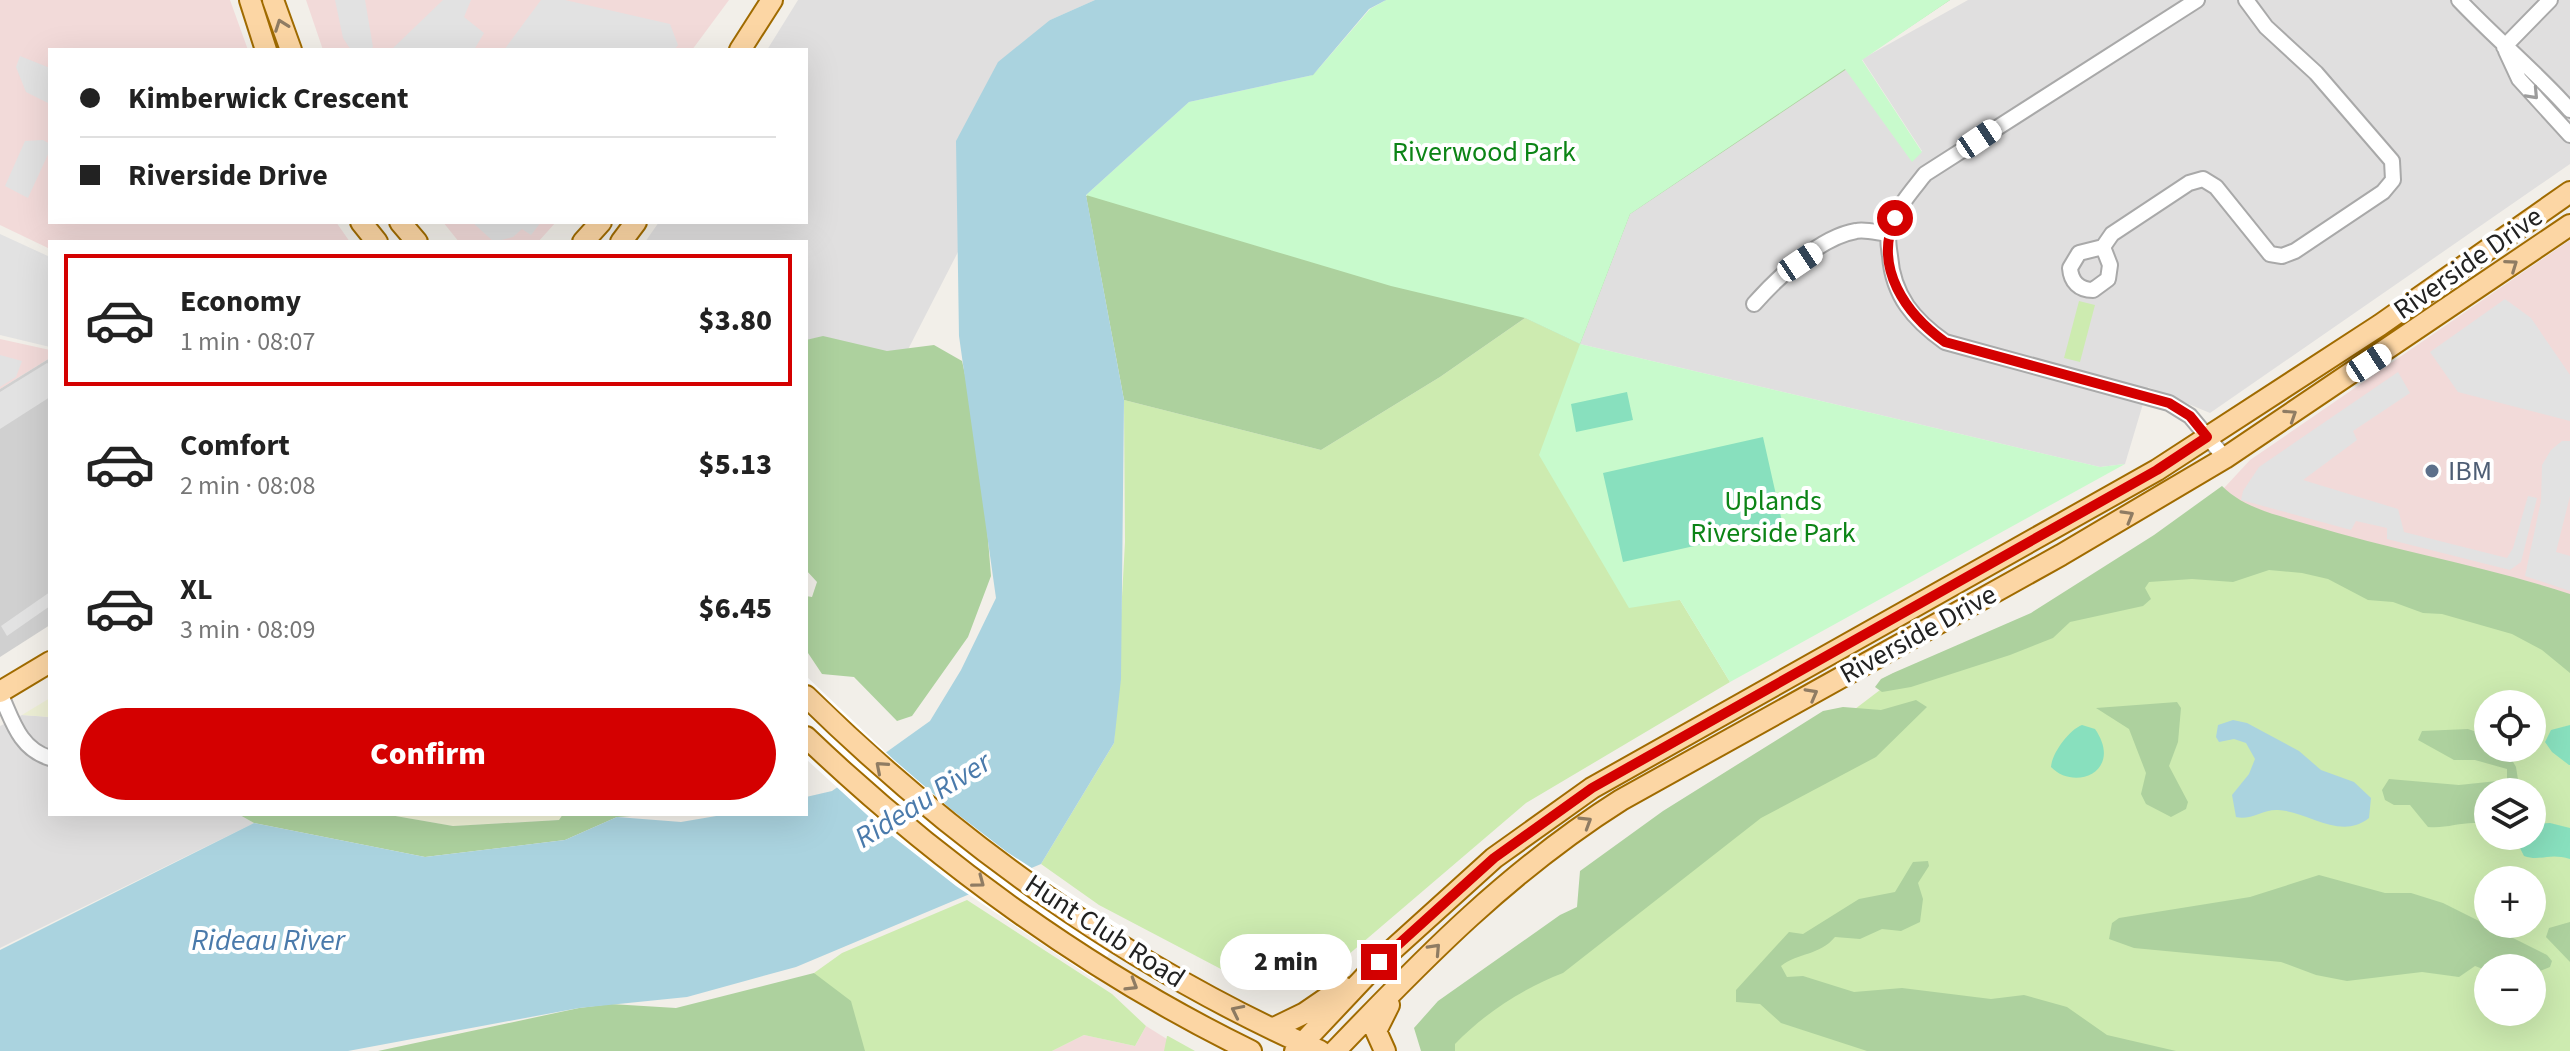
<!DOCTYPE html>
<meta charset="utf-8">
<style>
body{margin:0;font-family:"Source Sans 3",sans-serif;background:#f6f6f6;color:#222;height:100vh;display:flex;flex-direction:column;font-size:30px;white-space:nowrap}
*{box-sizing:border-box;margin:0}
p{font-size:26px;color:#767676}
.icon{flex:none;width:44px;height:44px;fill:none;stroke:currentColor;stroke-width:2;stroke-linecap:round;stroke-linejoin:round}
.map{position:relative;flex:1;overflow:hidden}
.sheet{position:absolute;left:48px;top:240px;width:760px;height:576px;display:flex;flex-direction:column;background:#fff;border-radius:0px;box-shadow:0 8px 32px #0002}
.sheet>*{flex:none}
.hud{position:absolute;left:48px;top:48px;width:760px;height:176px;border-radius:0px;box-shadow:0 8px 32px #0002;display:grid;align-content:center;height:176px;padding:0 32px;background:#fff}
.tools{position:absolute;left:2474px;top:690px;display:grid;gap:16px}
.tools a{display:grid;place-items:center;width:72px;height:72px;border-radius:50%;background:#fff;box-shadow:0 8px 32px #0002;font-size:40px}
.end{position:absolute;width:36px;height:36px;margin:-18px;border:10px solid #d40000;background:#fff;box-shadow:0 0 0 4px #fff}
.from{border-radius:50%}
.bubble{position:absolute;height:56px;border-radius:28px;background:#fff;box-shadow:0 8px 32px #0002;font-size:26px;font-weight:800;line-height:56px;text-align:center}
.car{position:absolute;width:24px;height:48px;margin:-24px -12px;border-radius:10px;box-shadow:0 0 6px 2px #0007;background:linear-gradient(#fff 24%,#345 0 40%,#fff 0 76%,#345 0 86%,#fff 0)}
.hud b{display:flex;align-items:center;gap:28px;height:76px;font-size:30px}
.hud b+b{border-top:2px solid #e0e0e0}
.hud i{width:20px;height:20px;background:#222}
ul{padding:14px 0 0;list-style:none}
li{display:flex;align-items:center;gap:24px;height:132px;margin:0 16px 12px;padding:0 16px;border:4px solid transparent;border-radius:0px}
li div{flex:1}
li b{display:block;font-size:30px}
li em{font-style:normal;font-weight:800}
li.selected{border-color:#d40000}
li>.icon{width:72px;height:72px;stroke-width:1.5}
.primary-button{display:flex;gap:16px;margin-top:auto;padding:16px 32px}
.primary-button a{flex:1;height:92px;border-radius:48px;background:#d40000;color:#fff;font-size:32px;font-weight:800;line-height:92px;text-align:center}
.map>svg:first-child{display:block}
.residential{fill:#e0dfdf}
.commercial{fill:#f2dad9}
.religious{fill:#d0d0d0}
.farmland{fill:#eef0d5}
.grass{fill:#cdebb0;fill-rule:evenodd}
.forest{fill:#add19e}
.park{fill:#c8facc}
.pitch{fill:#88e0be}
.parking{fill:#e2e2e2}
.water{fill:#aad3df}
.pier{fill:#fff}
.lines{fill:none;stroke-linecap:round;stroke-linejoin:round}
.minor-casing{stroke:#a9a9a9;stroke-width:18}
.primary-casing{stroke:#a06b00;stroke-width:24}
.minor{stroke:#fff;stroke-width:14}
.primary{stroke:#fcd6a4;stroke-width:20}
.oneway{stroke:#8f7c63}
.oneway2{stroke:#9c9c9c}
.route{stroke:#d40000;stroke-width:10}
.service-dot{fill:#5c6f8a;stroke:#fff;stroke-width:3}
.labels{text-anchor:middle;dominant-baseline:central;stroke-width:8;stroke-linejoin:round;paint-order:stroke}
.park-label{font-size:28px;fill:#0c8416;stroke:#fff}
.street-label{font-size:28px;fill:#222;stroke:#fff}
.service-label{font-size:28px;fill:#4e5e75;stroke:#fff;text-anchor:start}
.water-label{font-size:30px;font-style:italic;fill:#4a7aab;stroke:#fff}
</style>
<div class="map">
<svg width="2570" height="1051" viewBox="0 0 2570 1051">
<rect width="100%" height="100%" fill="#f2efe9"/>
<!-- residential -->
<path class="residential" d="M 798,0 L 1095,0 L 1050,20 L 957,141 L 959,250 L 898,369 L 806,459 L 806,242 L 645,242 L 659,222 L 806,222 L 806,50 L 767,50 Z
M 1968,0 L 2570,0 L 2570,164 L 2210,413 L 2148,387 L 2125,464 L 2100,467 L 1580,344 L 1629,214 L 1846,69 L 1912,161 L 1922,151 L 1862,59 Z
M 22,715 L 50,717 L 50,814 L 238,814 L 254,823 L 0,948 L 0,726 Z"/>
<!-- commercial -->
<path class="commercial" d="M 0,0 L 230,0 L 248,50 L 50,50 L 50,222 L 336,222 L 350,242 L 50,242 L 50,249 L 0,225 Z
M 306,0 L 729,0 L 692,50 L 323,50 Z
M 443,222 L 556,222 L 538,242 L 459,242 Z
M 2570,240 L 2570,602 L 2200,514 L 2250,460 Z
M 0,339 L 50,350 L 50,358 L 0,389 Z
M 1146,1026 L 1186,1051 L 1052,1051 L 1084,1035 L 1135,1046 Z"/>
<!-- religious -->
<path class="religious" d="M 50,358 L 50,625 L 0,657 L 0,389 Z"/>
<!-- farmland -->
<path class="farmland" d="M 50,698 L 50,717 L 22,715 Z
M 384,814 L 563,814 L 559,820 L 453,826 Z"/>
<!-- grass -->
<path class="grass" d="M 2079,301 L 2095,305 L 2080,362 L 2064,358 Z
M 1525,318 L 1580,344 L 1680,600 L 1730,682 L 1526,803 L 1307,990 L 1259,989 L 1099,905 L 1041,864 L 1114,743 L 1125,542 L 1124,400 L 1321,450 L 1440,377 Z
M 2199,514 L 2570,608 L 2570,1051 L 1440,1051 L 1424,1037 L 1880,690 L 1965,661 ZM 2488,704 L 2532,704 L 2532,748 L 2488,748 ZM 2488,792 L 2532,792 L 2532,836 L 2488,836 ZM 2488,880 L 2532,880 L 2532,924 L 2488,924 ZM 2488,968 L 2532,968 L 2532,1012 L 2488,1012 Z
M 967,900 L 1112,994 L 1146,1026 L 1135,1046 L 1084,1035 L 1052,1051 L 858,1051 L 814,973 L 842,953 Z
M 1167,1036 L 1168,1036 L 1195,1051 L 1164,1051 Z"/>
<!-- forest -->
<path class="forest" d="M 1386,0 L 1950,0 L 1630,214 L 1580,344 L 1525,318 L 1440,377 L 1321,450 L 1124,400 L 1086,196 L 1313,75 Z
M 823,336 L 887,351 L 934,345 L 962,361 L 980,441 L 991,576 L 968,637 L 912,716 L 897,721 L 854,677 L 822,674 L 806,650 L 806,596 L 812,597 L 817,582 L 806,570 L 806,340 Z
M 2222,486 C 2245,509 2278,515 2310,525 C 2395,551 2485,566 2570,594 L 2570,673 L 2542,650 L 2512,634 L 2442,614 L 2423,613 L 2393,602 L 2368,600 L 2328,579 L 2302,573 L 2269,570 L 2233,582 L 2192,579 L 2149,582 L 2145,588 L 2151,599 L 2143,606 L 2070,622 L 2053,638 L 2010,655 L 1911,687 L 1882,692 L 1875,687 L 1881,679 L 1893,673 L 2031,613 L 2154,535 Z
M 1916,700 L 1927,707 L 1876,757 L 1761,818 L 1563,973 C 1522,989 1485,1013 1455,1044 L 1455,1051 L 1421,1051 L 1414,1028 L 1438,1001 L 1560,915 L 1577,907 L 1580,871 L 1663,811 L 1823,711 L 1843,707 L 1881,710 Z
M 2177,702 L 2181,708 L 2178,742 L 2169,766 L 2188,802 L 2186,809 L 2171,817 L 2146,804 L 2141,794 L 2146,773 L 2129,729 L 2096,708 Z
M 2468,729 L 2488,736 L 2488,748 L 2505,748 L 2516,767 L 2520,792 L 2488,792 L 2488,825 C 2467,819 2450,829 2428,827 L 2410,805 L 2394,805 L 2385,800 L 2382,790 L 2389,779 L 2459,785 L 2507,780 L 2507,769 L 2475,760 L 2454,760 L 2418,740 L 2422,731 Z
M 238,814 L 384,814 L 453,826 L 559,820 L 563,814 L 662,814 L 617,817 L 565,840 L 425,857 L 254,823 Z
M 1928,861 L 1929,866 L 1918,883 L 1923,899 L 1920,922 L 1901,931 L 1882,929 L 1860,939 L 1835,937 C 1819,956 1799,952 1781,966 L 1787,977 L 1803,976 L 1854,992 L 1902,988 L 1991,999 L 2024,995 L 2067,1007 L 2107,1035 L 2176,1051 L 1867,1051 L 1781,1023 L 1760,1004 L 1736,1002 L 1736,990 L 1789,932 L 1803,934 L 1859,899 L 1895,892 L 1913,862 Z
M 2319,875 L 2385,893 L 2411,893 L 2443,903 L 2547,955 L 2552,961 L 2550,967 L 2532,974 L 2532,968 L 2488,971 L 2475,966 L 2459,977 L 2422,972 L 2347,981 L 2316,975 L 2281,962 L 2134,948 L 2109,939 L 2112,923 L 2119,918 L 2250,897 Z
M 2570,922 L 2570,962 L 2546,937 L 2549,928 Z
M 814,973 L 851,1001 L 865,1051 L 378,1051 L 579,1008 L 611,1004 L 676,1008 Z"/>
<!-- park -->
<path class="park" d="M 1386,0 L 1950,0 L 1862,60 L 1922,152 L 1912,162 L 1845,69 L 1630,214 L 1580,344 L 2100,467 L 2125,464 L 1730,682 L 1680,600 L 1629,608 L 1539,455 L 1580,344 L 1525,318 L 1391,286 L 1086,195 L 1189,102 L 1313,75 L 1370,9 Z"/>
<!-- pitch -->
<path class="pitch" d="M 1627,392 L 1633,420 L 1576,432 L 1571,404 Z
M 1763,437 L 1783,526 L 1623,562 L 1603,473 Z
M 2082,725 L 2095,729 C 2124,771 2075,792 2051,767 C 2052,753 2069,730 2082,725 Z
M 2570,725 L 2570,765 L 2569,765 L 2552,752 L 2545,742 L 2551,730 Z
M 2550,823 L 2570,828 L 2570,859 C 2548,852 2541,862 2524,856 L 2518,844 L 2520,836 L 2532,836 L 2532,824 Z"/>
<!-- parking -->
<path class="parking" d="M 335,0 L 365,0 L 373,47 L 369,50 L 351,50 L 343,38 Z
M 443,0 L 471,0 L 464,17 L 484,33 L 474,50 L 391,50 Z
M 541,0 L 565,0 L 670,24 L 678,45 L 674,50 L 504,50 Z
M 20,56 L 50,68 L 50,104 L 26,92 L 16,67 Z
M 43,140 L 50,144 L 50,150 L 28,198 L 5,186 L 25,141 Z
M 472,222 L 541,222 L 531,235 L 522,229 L 513,237 L 494,242 Z
M 0,234 L 50,257 L 50,347 L 0,335 Z
M 2505,299 L 2531,318 L 2570,375 L 2570,421 L 2458,392 L 2430,352 Z
M 0,355 L 22,361 L 16,377 L 0,387 Z
M 47,363 L 50,365 L 50,397 L 0,429 L 0,392 Z
M 2398,372 L 2410,393 L 2353,431 L 2357,440 L 2303,480 L 2398,509 L 2404,532 L 2507,558 L 2513,548 L 2528,496 L 2537,498 L 2521,562 L 2510,570 L 2387,539 L 2387,528 L 2356,521 L 2351,530 L 2241,500 L 2243,491 L 2259,467 Z
M 2562,441 L 2570,441 L 2570,496 L 2556,552 L 2570,556 L 2570,591 L 2525,576 L 2541,501 L 2542,465 L 2551,450 Z
M 50,592 L 50,606 L 7,636 L 1,626 Z"/>
<!-- water -->
<path class="water" d="M 1095,0 L 1386,0 L 1369,9 L 1313,75 L 1189,102 L 1086,195 L 1124,400 L 1121,679 L 1114,743 L 1041,864 L 796,967 L 687,997 L 579,1008 L 348,1051 L 0,1051 L 0,950 L 254,823 L 425,857 L 565,840 L 617,817 L 681,822 L 728,814 L 806,814 L 806,797 L 832,791 L 930,721 L 961,670 L 996,598 L 959,336 L 956,141 L 998,62 L 1050,20 Z
M 2233,720 L 2247,723 L 2299,751 L 2321,770 L 2354,782 L 2371,798 L 2369,818 C 2340,841 2308,811 2278,810 C 2263,809 2250,821 2236,817 L 2232,795 L 2249,774 L 2255,759 L 2246,743 L 2234,739 L 2219,742 L 2216,737 L 2218,725 Z"/>
<!-- pier -->
<path class="pier" d="M 806,676 L 893,759 L 952,810 L 1007,852 L 1124,928 L 1094,979 L 956,886 L 877,824 L 806,759 Z"/>
<g class="lines">
<!-- minor casing -->
<g class="minor-casing">
<path id="minor" d="M 2197,0 L 1925,174 C 1911,192 1895,209 1889,232 C 1887,239 1889,249 1890,256 C 1893,296 1914,320 1945,342 L 2169,403 L 2190,416 L 2225,458
M 2459,0 C 2495,38 2535,71 2570,110
M 2504,47 L 2550,0
M 2506,51 L 2519,79 L 2570,135
M 2103,247 L 2110,265 L 2108,279 L 2093,290 C 2079,290 2071,282 2070,268 L 2079,253 L 2103,247 L 2112,234 L 2189,183 L 2203,179 L 2216,187 L 2270,254 L 2282,256 L 2295,251 L 2383,192 L 2393,180 L 2392,161 L 2316,73 L 2266,27 L 2246,0
M 1754,304 C 1778,277 1820,237 1856,231 C 1866,229 1878,233 1888,234
M 0,693 C 12,719 19,749 50,758"/>
</g>
<!-- primary casing -->
<g class="primary-casing">
<path id="primary" d="M 250,0 L 266,50
M 273,0 L 291,50
M 740,50 L 772,0
M 361,222 L 377,242
M 400,222 L 417,242
M 583,242 L 601,222
M 621,242 L 636,222
M 0,692 L 50,662
M 806,696 C 955,842 1129,967 1320,1051
M 806,737 C 936,861 1089,972 1251,1051
M 1272,1029 L 1305,1013 L 1343,987
M 1295,1051 L 1379,962 L 1494,858 L 1592,788 L 2157,470 L 2380,325 L 2570,192
M 1335,1051 C 1425,957 1510,870 1621,800 L 2061,555 L 2225,458 L 2570,225
M 1385,1051 L 1376,1031 L 1389,1005"/>
</g>
<!-- minor -->
<use href="#minor" class="minor"/>
<!-- primary -->
<use href="#primary" class="primary"/>
</g>
<!-- one-way arrows -->
<defs><path id="oneway-chevron" d="M-2-3.5L2.5 0L-2 3.5" fill="none" stroke-width="1.6" stroke-linecap="round" stroke-linejoin="round" transform="scale(2)"/></defs>
<g class="oneway">
<use href="#oneway-chevron" transform="translate(281 25) rotate(-110)"/>
<use href="#oneway-chevron" transform="translate(2512 265) rotate(-35)"/>
<use href="#oneway-chevron" transform="translate(2291 415) rotate(-33)"/>
<use href="#oneway-chevron" transform="translate(2128 516) rotate(-30)"/>
<use href="#oneway-chevron" transform="translate(1812 694) rotate(-29)"/>
<use href="#oneway-chevron" transform="translate(881 767) rotate(-139)"/>
<use href="#oneway-chevron" transform="translate(1586 822) rotate(-32)"/>
<use href="#oneway-chevron" transform="translate(979 882) rotate(37)"/>
<use href="#oneway-chevron" transform="translate(1435 949) rotate(-47)"/>
<use href="#oneway-chevron" transform="translate(1132 985) rotate(31)"/>
<use href="#oneway-chevron" transform="translate(1237 1011) rotate(-154)"/>
</g>
<use class="oneway2" href="#oneway-chevron" transform="translate(2533 94) rotate(47)"/>
<g class="lines">
<!-- route -->
<path class="route" d="M 1379,962 L 1494,858 L 1592,788 L 2157,470 L 2207,437 L 2190,416 L 2169,403 L 1945,342 C 1906,314 1873,268 1895,218"/>
</g>
<!-- markers -->
<circle class="service-dot" cx="2432" cy="471" r="8"/>
<g class="labels">
<!-- park labels -->
<g class="park-label">
<text x="1484" y="152">Riverwood Park</text>
<text x="1773" y="501">Uplands<tspan x="1773" dy="32">Riverside Park</tspan></text>
</g>
<!-- street labels -->
<g class="street-label">
<text transform="translate(2468 263) rotate(-35)">Riverside Drive</text>
<text transform="translate(1918 634) rotate(-29)">Riverside Drive</text>
<text transform="translate(1105 931) rotate(33)">Hunt Club Road</text>
</g>
<!-- service labels -->
<g class="service-label">
<text x="2448" y="471">IBM</text>
</g>
<!-- water labels -->
<g class="water-label">
<text transform="translate(923 800) rotate(-32)">Rideau River</text>
<text x="268" y="940">Rideau River</text>
</g>
</g>
</svg>
<div class="tools">
<a><svg class="icon" aria-label="locate" viewBox="0 0 24 24"><circle cx="12" cy="12" r="6"/><path d="M12 2v4M12 18v4M2 12h4M18 12h4"/></svg></a>
<a><svg class="icon" aria-label="layers" viewBox="0 0 24 24"><path d="M12 4l9 5-9 5-9-5zM3 14l9 5 9-5"/></svg></a>
<a>+</a>
<a>−</a>
</div>
<i class="end from" style="left:1895px;top:218px"></i>
<i class="end" style="left:1379px;top:962px"></i>
<div class="bubble" style="left:1220px;top:934px;width:132px">2 min</div>
<i class="car" style="left:1979px;top:139px;rotate:56deg"></i>
<i class="car" style="left:1800px;top:262px;rotate:56deg"></i>
<i class="car" style="left:2369px;top:363px;rotate:57deg"></i>
<div class="hud">
<b><i class="from"></i>Kimberwick Crescent</b>
<b><i></i>Riverside Drive</b>
</div>
<section class="sheet">
<ul>
<li class="selected"><svg class="icon" aria-label="car" viewBox="0 0 24 24"><path d="M5 17H2v-5l4-1 3-4h7l3 4 3 1v5h-3M9 17h6M6 11h13"/><circle cx="7" cy="17" r="2"/><circle cx="17" cy="17" r="2"/></svg><div><b>Economy</b><p>1 min · 08:07</p></div><em>$3.80</em></li>
<li><svg class="icon" aria-label="car" viewBox="0 0 24 24"><path d="M5 17H2v-5l4-1 3-4h7l3 4 3 1v5h-3M9 17h6M6 11h13"/><circle cx="7" cy="17" r="2"/><circle cx="17" cy="17" r="2"/></svg><div><b>Comfort</b><p>2 min · 08:08</p></div><em>$5.13</em></li>
<li><svg class="icon" aria-label="car" viewBox="0 0 24 24"><path d="M5 17H2v-5l4-1 3-4h7l3 4 3 1v5h-3M9 17h6M6 11h13"/><circle cx="7" cy="17" r="2"/><circle cx="17" cy="17" r="2"/></svg><div><b>XL</b><p>3 min · 08:09</p></div><em>$6.45</em></li>
</ul>
<div class="primary-button"><a>Confirm</a></div>
</section>
</div>
